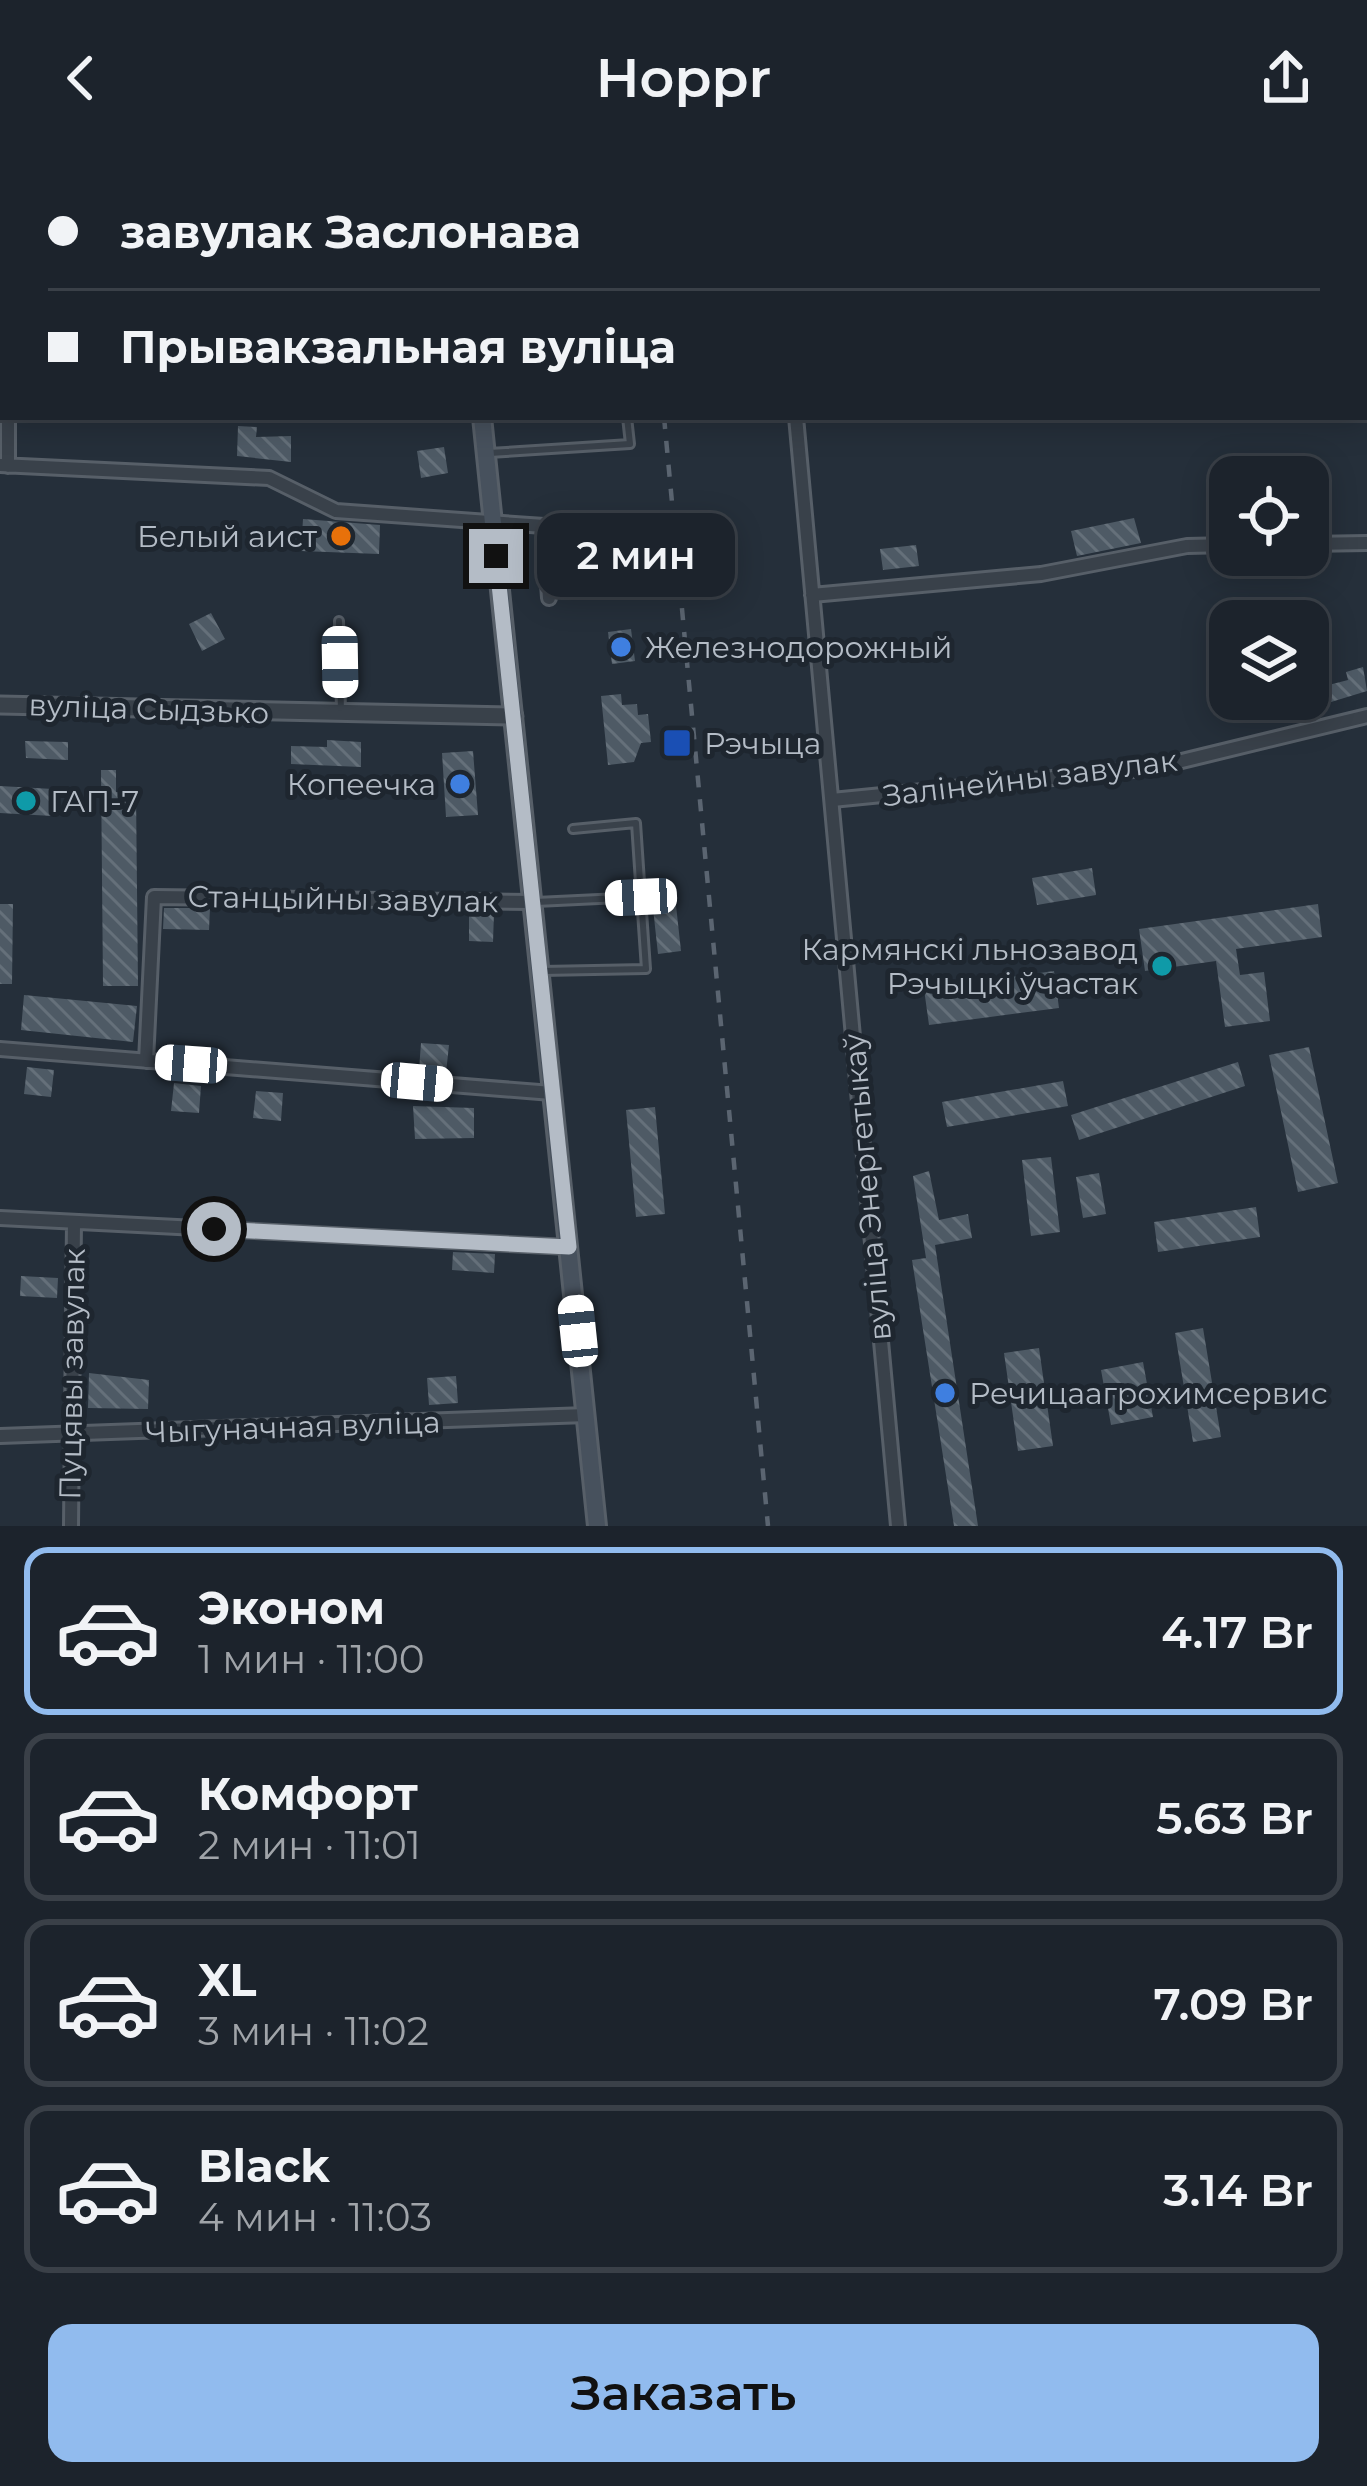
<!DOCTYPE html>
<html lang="ru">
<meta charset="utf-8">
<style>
body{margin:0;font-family:Montserrat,sans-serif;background:#292f38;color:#f1f3f6;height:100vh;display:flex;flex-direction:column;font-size:45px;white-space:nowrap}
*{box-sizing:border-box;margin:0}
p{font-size:39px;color:#a0a4a9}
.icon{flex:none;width:66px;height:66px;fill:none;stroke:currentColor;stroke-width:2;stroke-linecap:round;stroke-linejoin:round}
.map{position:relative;height:1370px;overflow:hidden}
.drawer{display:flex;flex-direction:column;background:#1c232c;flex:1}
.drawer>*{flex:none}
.guide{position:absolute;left:0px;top:0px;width:1368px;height:264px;box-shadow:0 6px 30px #0003,0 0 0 3px #3a4048;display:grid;align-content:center;height:264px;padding:0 48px;background:#1c232c}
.buttons{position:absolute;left:1209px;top:300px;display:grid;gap:24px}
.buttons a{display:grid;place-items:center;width:120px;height:120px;border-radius:24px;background:#1c232c;box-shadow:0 6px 30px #0003,0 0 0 3px #3a4048;font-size:60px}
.end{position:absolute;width:54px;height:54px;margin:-27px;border:15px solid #b4bcc6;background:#111;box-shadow:0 0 0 6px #111}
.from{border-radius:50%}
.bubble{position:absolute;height:84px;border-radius:24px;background:#1c232c;box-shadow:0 6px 30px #0003,0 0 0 3px #3a4048;font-size:39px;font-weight:600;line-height:84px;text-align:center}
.car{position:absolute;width:36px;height:72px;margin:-36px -18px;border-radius:15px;box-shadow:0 0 9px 3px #0007;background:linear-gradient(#fff 24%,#345 0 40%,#fff 0 76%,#345 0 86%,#fff 0)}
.guide b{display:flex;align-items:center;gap:42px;height:114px;font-size:45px}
.guide b+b{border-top:3px solid #3a4048}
.guide i{width:30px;height:30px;background:#f1f3f6}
ul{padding:21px 0 0;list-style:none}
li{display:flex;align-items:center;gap:36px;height:168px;margin:0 24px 18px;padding:0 24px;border:6px solid #3a4048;border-radius:24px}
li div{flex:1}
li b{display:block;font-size:45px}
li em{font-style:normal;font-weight:600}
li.on{border-color:#91bbee}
li>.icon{width:108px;height:108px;stroke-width:1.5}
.action{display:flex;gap:24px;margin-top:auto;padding:24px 48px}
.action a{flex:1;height:138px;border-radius:24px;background:#91bbee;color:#111;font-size:48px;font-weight:600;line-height:138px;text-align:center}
header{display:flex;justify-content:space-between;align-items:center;height:156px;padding:0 48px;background:#1c232c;font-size:54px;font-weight:600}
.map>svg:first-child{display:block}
.building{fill:url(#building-back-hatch)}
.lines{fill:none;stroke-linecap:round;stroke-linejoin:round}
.service-casing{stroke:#575f68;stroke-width:12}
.minor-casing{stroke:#575f68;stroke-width:18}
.tertiary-casing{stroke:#575f68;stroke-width:21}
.secondary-casing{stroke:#575f68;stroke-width:22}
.service{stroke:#39414a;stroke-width:6}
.minor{stroke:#39414a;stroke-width:12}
.tertiary{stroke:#39414a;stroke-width:15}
.secondary{stroke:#47515d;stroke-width:16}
.rail{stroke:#5b6571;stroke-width:4.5;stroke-dasharray:12 12;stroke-linecap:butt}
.route{stroke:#b4bcc6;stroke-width:15}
.food-dot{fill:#e8710a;stroke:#1e262f;stroke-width:4.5}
.shop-dot{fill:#3f7fe0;stroke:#1e262f;stroke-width:4.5}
.transit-dot{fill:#1a4fb4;stroke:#1e262f;stroke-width:4.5}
.culture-dot{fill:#0f9aa8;stroke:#1e262f;stroke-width:4.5}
.labels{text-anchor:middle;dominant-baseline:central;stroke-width:10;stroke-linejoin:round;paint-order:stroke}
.poi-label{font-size:30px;fill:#b4bcc6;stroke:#1e262f;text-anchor:start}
.street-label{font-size:30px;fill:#b4bcc6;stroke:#1e262f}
</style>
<header><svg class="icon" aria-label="back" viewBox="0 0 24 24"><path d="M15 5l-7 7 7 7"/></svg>Hoppr<svg class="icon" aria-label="share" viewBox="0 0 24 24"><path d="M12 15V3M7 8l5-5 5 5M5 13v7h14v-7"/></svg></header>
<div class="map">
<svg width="1367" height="1370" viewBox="0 0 1367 1370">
<defs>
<pattern id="building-back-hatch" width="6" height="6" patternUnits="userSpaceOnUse" patternTransform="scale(3)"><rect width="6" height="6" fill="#4e5a65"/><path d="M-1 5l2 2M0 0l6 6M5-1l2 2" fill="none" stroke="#65707a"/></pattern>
</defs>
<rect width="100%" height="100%" fill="#252f3a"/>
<!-- building -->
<path class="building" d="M 238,270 L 257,271 L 256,281 L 291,280 L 291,306 L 237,300 Z
M 444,291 L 448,317 L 421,322 L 417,295 Z
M 1134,362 L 1141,387 L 1077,400 L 1071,375 Z
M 303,363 L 380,369 L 379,398 L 301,395 Z
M 916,389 L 919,410 L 883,414 L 880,393 Z
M 211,457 L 225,483 L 202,495 L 189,468 Z
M 631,473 L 635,505 L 612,508 L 608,476 Z
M 1363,511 L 1367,535 L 1318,550 L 1313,533 L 1348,524 L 1346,516 Z
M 621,538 L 622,549 L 637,548 L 638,559 L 648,558 L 651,586 L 641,587 L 634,606 L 608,609 L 601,540 Z
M 327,584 L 361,586 L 361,611 L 291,608 L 291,590 L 327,591 Z
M 25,585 L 68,586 L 68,604 L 26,602 Z
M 473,595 L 478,659 L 446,661 L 442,597 Z
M 101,614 L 116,614 L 116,636 L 136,636 L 138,830 L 103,830 Z
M 0,630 L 53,633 L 52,660 L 0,657 Z
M 1092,712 L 1096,739 L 1037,749 L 1032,722 Z
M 674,731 L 681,795 L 658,798 L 651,734 Z
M 0,748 L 13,748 L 12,828 L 0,828 Z
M 1318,748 L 1322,781 L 1236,793 L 1240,819 L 1264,816 L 1270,865 L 1225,871 L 1216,805 L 1145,815 L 1139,773 Z
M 164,752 L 210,752 L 209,774 L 163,773 Z
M 469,756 L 494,757 L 493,786 L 469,785 Z
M 1054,815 L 1059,852 L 929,869 L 924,833 Z
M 24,839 L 137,850 L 133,886 L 21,874 Z
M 421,887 L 449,889 L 446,917 L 419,914 Z
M 1309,891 L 1338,1027 L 1298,1036 L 1269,899 Z
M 1238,906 L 1245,930 L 1079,984 L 1071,959 Z
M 27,911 L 54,914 L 51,941 L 24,938 Z
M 1063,925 L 1068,950 L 947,971 L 942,946 Z
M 174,927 L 201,930 L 199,957 L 171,955 Z
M 256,935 L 283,937 L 281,965 L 253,962 Z
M 413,950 L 474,952 L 474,982 L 415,983 Z
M 655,951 L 665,1058 L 636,1061 L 626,954 Z
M 1051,1001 L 1060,1076 L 1031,1080 L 1022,1004 Z
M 929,1015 L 939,1064 L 968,1058 L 972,1082 L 935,1089 L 978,1370 L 954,1370 L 912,1104 L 926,1102 L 913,1020 Z
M 1099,1017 L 1106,1058 L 1083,1062 L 1076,1021 Z
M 1256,1051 L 1260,1081 L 1158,1096 L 1154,1066 Z
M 453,1096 L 495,1098 L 494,1117 L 452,1114 Z
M 21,1120 L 58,1122 L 57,1142 L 20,1140 Z
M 1203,1172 L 1221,1281 L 1193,1286 L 1175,1177 Z
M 1039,1192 L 1053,1290 L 1018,1295 L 1004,1197 Z
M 1143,1206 L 1153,1261 L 1111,1269 L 1101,1214 Z
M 89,1217 L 149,1224 L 148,1253 L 88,1252 Z
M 456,1220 L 458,1247 L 429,1249 L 427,1222 Z"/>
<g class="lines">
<!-- service casing -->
<g class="service-casing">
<path id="service" d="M 489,297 L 630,288 L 627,261
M 339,465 L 341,556
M 573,673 L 636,667 L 641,741
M 536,746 L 641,741 L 646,813 L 542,815"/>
</g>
<!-- minor casing -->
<g class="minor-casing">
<path id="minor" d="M 773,0 L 774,3
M 981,0 L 981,3
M 13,3 L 14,0
M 1126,3 L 1163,0
M 0,167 L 3,167
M 1365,171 L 1367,171
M 8,261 L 8,310
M 796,261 L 898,1370
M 0,309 L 269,322 L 336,355 L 544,370 L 549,442
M 1308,388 L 1367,387
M 812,439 L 1041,418 L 1187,390 L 1230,389
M 832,644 L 1153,612 L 1367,560
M 0,893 L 552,937
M 146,905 L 154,741 L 532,746
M 0,1062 L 569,1091
M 0,1280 L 587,1259
M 71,1370 L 74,1066"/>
</g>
<!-- tertiary casing -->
<g class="tertiary-casing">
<path id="tertiary" d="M 0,549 L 514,560"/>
</g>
<!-- secondary casing -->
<g class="secondary-casing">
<path id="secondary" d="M 455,0 L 455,3
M 482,261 L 597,1370"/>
</g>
<!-- service -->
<use href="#service" class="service"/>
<!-- minor -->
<use href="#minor" class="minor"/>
<!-- tertiary -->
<use href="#tertiary" class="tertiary"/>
<!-- secondary -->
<use href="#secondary" class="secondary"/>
<!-- rail -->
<path class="rail" d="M 607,0 L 607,3
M 639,0 L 640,3
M 671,0 L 671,3
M 664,261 L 768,1370"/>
</g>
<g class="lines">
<!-- route -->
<path class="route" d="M 214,1073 L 569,1091 L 496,400"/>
</g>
<!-- markers -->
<circle class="food-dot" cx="341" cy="380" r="12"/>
<g class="shop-dot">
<circle cx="621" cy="491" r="12"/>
<circle cx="460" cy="628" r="12"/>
<circle cx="945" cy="1237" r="12"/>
</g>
<rect class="transit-dot" x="662" y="572" width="30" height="30" rx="6"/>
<g class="culture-dot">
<circle cx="26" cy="645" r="12"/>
<circle cx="1162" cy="810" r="12"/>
</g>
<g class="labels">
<!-- poi labels -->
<g class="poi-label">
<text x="317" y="380" text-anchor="end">Белый аист</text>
<text x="645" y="491">Железнодорожный</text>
<text x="704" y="587">Рэчыца</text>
<text x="436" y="628" text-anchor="end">Копеечка</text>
<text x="50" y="645">ГАП-7</text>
<text x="1138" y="793" text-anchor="end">Кармянскі льнозавод<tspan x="1138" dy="34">Рэчыцкі ўчастак</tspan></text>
<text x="969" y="1237">Речицаагрохимсервис</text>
</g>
<!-- street labels -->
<g class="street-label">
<text transform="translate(149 553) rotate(2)">вуліца Сыдзько</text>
<text transform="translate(1030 622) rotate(-7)">Залінейны завулак</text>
<text transform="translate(343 743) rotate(1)">Станцыйны завулак</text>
<text transform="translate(867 1031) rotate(-95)">вуліца Энергетыкаў</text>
<text transform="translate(72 1218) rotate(-89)">Пуцявы завулак</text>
<text transform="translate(293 1271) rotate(-2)">Чыгуначная вуліца</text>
</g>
</g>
</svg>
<div class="buttons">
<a><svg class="icon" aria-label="locate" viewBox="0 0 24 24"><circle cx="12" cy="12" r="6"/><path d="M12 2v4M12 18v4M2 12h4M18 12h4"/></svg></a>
<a><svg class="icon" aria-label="layers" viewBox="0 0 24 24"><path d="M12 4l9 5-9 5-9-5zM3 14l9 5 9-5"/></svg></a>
</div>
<i class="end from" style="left:214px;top:1073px"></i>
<i class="end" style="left:496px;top:400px"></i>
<div class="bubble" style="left:537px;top:357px;width:198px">2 мин</div>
<i class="car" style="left:340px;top:506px;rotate:179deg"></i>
<i class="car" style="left:641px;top:741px;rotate:267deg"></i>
<i class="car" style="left:191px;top:908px;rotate:274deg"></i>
<i class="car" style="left:417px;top:926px;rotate:95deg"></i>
<i class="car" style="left:578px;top:1175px;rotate:354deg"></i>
<div class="guide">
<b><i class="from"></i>завулак Заслонава</b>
<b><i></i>Прывакзальная вуліца</b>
</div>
</div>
<section class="drawer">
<ul>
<li class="on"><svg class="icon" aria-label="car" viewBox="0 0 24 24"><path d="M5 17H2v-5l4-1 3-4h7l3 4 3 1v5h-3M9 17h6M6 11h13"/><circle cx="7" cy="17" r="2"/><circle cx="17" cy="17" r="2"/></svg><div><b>Эконом</b><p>1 мин · 11:00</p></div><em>4.17 Br</em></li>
<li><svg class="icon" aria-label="car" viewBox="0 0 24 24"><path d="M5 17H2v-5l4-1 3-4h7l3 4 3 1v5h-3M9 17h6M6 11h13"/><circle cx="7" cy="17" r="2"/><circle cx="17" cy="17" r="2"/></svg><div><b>Комфорт</b><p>2 мин · 11:01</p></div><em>5.63 Br</em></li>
<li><svg class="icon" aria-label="car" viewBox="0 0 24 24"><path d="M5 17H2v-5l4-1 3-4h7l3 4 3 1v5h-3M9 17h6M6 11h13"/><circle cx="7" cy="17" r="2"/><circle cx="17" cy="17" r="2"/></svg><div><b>XL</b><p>3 мин · 11:02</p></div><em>7.09 Br</em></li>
<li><svg class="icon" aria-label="car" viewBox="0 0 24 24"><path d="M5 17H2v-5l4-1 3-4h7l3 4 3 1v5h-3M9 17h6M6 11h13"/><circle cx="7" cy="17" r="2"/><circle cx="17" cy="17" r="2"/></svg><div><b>Black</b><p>4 мин · 11:03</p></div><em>3.14 Br</em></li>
</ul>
<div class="action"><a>Заказать</a></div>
</section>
